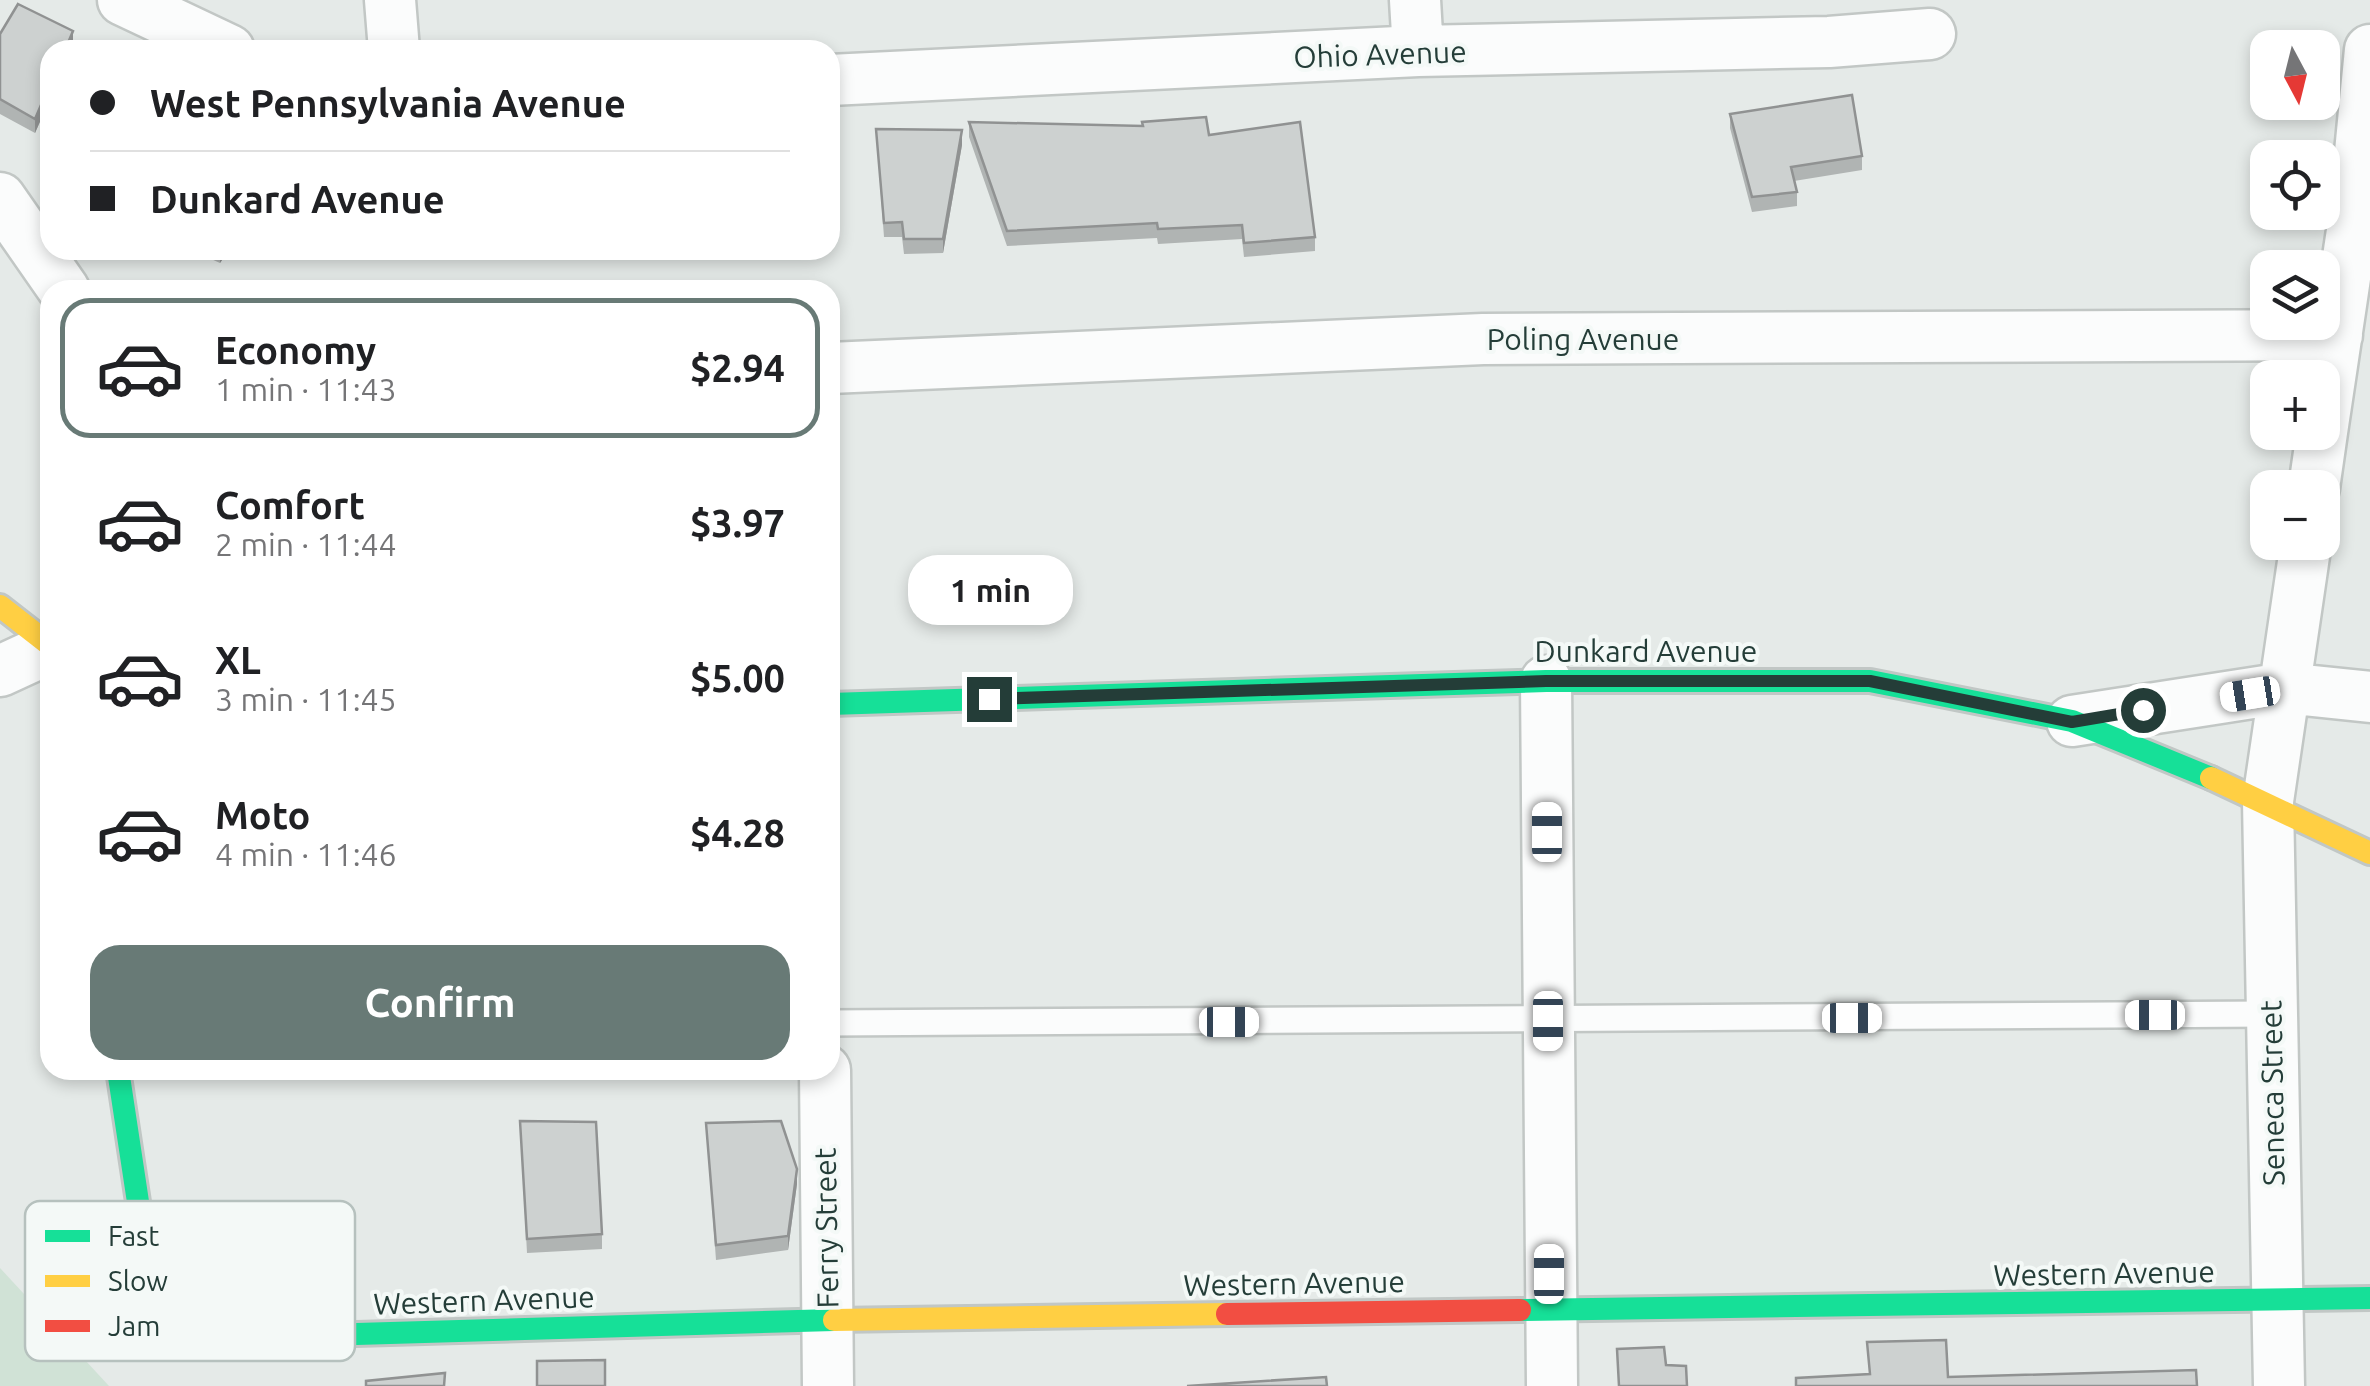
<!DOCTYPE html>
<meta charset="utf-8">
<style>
body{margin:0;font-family:Ubuntu,sans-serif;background:#f6f6f6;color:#202124;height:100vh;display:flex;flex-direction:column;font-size:38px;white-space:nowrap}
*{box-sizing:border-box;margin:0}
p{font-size:32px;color:#757577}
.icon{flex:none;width:55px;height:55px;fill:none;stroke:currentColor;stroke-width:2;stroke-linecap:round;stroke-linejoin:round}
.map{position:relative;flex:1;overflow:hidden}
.details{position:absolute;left:40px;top:280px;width:800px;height:800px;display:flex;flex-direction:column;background:#fff;border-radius:30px;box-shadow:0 5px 15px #0003}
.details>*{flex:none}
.guide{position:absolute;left:40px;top:40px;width:800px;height:220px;border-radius:30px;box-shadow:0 5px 15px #0003;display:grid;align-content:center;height:220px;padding:0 50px;background:#fff}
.needle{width:65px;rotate:173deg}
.buttons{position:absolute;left:2250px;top:30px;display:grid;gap:20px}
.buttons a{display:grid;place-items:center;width:90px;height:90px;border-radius:20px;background:#fff;box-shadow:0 5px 15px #0003;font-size:50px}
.end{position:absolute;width:45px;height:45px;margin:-22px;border:12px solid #243d38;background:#fff;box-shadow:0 0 0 5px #fff}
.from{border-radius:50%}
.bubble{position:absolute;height:70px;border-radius:30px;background:#fff;box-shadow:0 5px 15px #0003;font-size:32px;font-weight:600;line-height:70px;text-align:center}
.car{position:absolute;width:30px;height:60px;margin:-30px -15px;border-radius:12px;box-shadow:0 0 8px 2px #0007;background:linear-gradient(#fff 24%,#345 0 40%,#fff 0 76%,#345 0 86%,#fff 0)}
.guide b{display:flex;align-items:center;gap:35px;height:95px;font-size:38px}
.guide b+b{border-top:2px solid #e0e0e0}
.guide i{width:25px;height:25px;background:#202124}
ul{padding:18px 0 0;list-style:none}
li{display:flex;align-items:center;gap:30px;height:140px;margin:0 20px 15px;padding:0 30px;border:5px solid transparent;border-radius:30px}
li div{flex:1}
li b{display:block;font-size:38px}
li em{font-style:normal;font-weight:600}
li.active{border-color:#687a76}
li>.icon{width:90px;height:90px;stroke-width:1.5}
.button{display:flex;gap:20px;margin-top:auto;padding:20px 50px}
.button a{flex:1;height:115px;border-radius:30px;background:#687a76;color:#fff;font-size:40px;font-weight:600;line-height:115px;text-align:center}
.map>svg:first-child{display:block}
.green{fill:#d0e2d6}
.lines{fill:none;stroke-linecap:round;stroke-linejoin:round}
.lane-casing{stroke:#c2c7c5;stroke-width:30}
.street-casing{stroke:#c2c7c5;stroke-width:55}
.fast-casing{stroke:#c1c7c5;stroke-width:28}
.slow-casing{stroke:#c1c7c5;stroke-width:28}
.jam-casing{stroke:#c1c7c5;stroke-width:28}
.lane{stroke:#fbfcfc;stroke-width:25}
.street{stroke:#fbfcfc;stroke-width:50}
.fast{stroke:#16e098;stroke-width:22}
.slow{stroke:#ffcf43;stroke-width:22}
.jam{stroke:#f24e42;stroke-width:22}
.wall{fill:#b0b4b3}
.shaded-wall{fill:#909292}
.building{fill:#cdd1d0;stroke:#909292;stroke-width:2.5}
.route{stroke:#243d38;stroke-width:12}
.labels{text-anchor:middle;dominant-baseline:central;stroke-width:8;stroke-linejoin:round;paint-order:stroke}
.street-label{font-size:30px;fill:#243d38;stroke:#f4f9f7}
.key{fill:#f4f9f7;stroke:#b6c1be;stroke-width:2.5}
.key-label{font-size:28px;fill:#243d38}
</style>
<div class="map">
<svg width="2370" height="1386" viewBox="0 0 2370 1386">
<rect width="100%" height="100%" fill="#e5eae8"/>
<!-- green -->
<path class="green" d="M 0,1268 L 109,1386 L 0,1386 Z"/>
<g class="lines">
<!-- lane casing -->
<g class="lane-casing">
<path id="lane" d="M 830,1023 L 2269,1014"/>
</g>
<!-- street casing -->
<g class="street-casing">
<path id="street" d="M 123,0 L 229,50
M 390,0 L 394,50
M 1415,0 L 1418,51
M 830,80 L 1418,51 L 1829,42 L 1930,34
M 0,198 L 64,290
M 830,368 L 1483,339 L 2337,335
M 2322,432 L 2353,224 L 2370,50
M 2314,488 L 2322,432
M 0,671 L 50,648
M 1546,681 L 1552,1386
M 2072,721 L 2285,688 L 2370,697
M 825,1070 L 828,1386
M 2279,1386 L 2268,801 L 2306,542"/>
</g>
<!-- fast casing -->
<g class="fast-casing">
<path id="fast" d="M 830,704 L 1546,681 L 1870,681 L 2072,721 L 2211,778
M 118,1070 L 150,1281 L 219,1338 L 834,1320
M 1520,1310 L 2370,1298"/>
</g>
<!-- slow casing -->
<g class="slow-casing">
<path id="slow" d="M 0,606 L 50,645
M 2211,778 L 2370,853
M 834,1320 L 1227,1314"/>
</g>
<!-- jam casing -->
<g class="jam-casing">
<path id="jam" d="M 1227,1314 L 1520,1310"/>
</g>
<!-- lane -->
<use href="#lane" class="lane"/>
<!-- street -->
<use href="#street" class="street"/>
<!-- fast -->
<use href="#fast" class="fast"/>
<!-- slow -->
<use href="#slow" class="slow"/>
<!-- jam -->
<use href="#jam" class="jam"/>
</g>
<!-- wall -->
<path class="wall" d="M 0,34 L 73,45 L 71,50 L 50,50 L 50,99 L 35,133 L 0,114 Z
M 1730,114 L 1862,156 L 1862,170 L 1794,181 L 1797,192 L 1797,206 L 1752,212 L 1730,128 Z
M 969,122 L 1315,237 L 1315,251 L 1244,257 L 1242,239 L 1158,244 L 1157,238 L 1007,246 L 969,137 Z
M 876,129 L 962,145 L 943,253 L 904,254 L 902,237 L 884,237 Z
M 191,250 L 229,250 L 220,263 Z
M 247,250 L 260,250 L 258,256 Z
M 520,1121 L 602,1234 L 602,1249 L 527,1253 Z
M 706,1123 L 797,1184 L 788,1250 L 716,1260 Z"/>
<!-- shaded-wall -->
<path class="shaded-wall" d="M 73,31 L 73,45 L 71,50 L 65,50 Z
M 50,84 L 50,99 L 35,133 L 35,119 Z
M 962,130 L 962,145 L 943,253 L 943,239 Z
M 220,250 L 229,250 L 220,263 Z
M 797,1169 L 797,1184 L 788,1250 L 788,1236 Z"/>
<!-- building -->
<path class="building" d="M 18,4 L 73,31 L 65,50 L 50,50 L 50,84 L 35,119 L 0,99 L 0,34 Z
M 1852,95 L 1862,156 L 1791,167 L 1797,192 L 1752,197 L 1730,114 Z
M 1206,117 L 1209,135 L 1300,122 L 1315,237 L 1244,243 L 1242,225 L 1158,229 L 1157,223 L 1007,231 L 969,122 L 1143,126 L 1142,122 Z
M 876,129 L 962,130 L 943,239 L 904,239 L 902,222 L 884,223 Z
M 520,1121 L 596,1122 L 602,1234 L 527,1239 Z
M 781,1121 L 797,1169 L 788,1236 L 716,1245 L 706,1123 Z
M 1946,1340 L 1948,1377 L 2196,1370 L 2197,1386 L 1796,1386 L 1796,1378 L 1870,1374 L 1867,1342 Z
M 1664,1347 L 1666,1365 L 1686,1366 L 1687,1386 L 1619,1386 L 1617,1349 Z
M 605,1360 L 605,1386 L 537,1386 L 537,1361 Z
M 445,1373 L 444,1386 L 366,1386 L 366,1381 Z
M 1326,1377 L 1327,1386 L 1187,1386 Z"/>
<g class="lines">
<!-- route -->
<path class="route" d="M 989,699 L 1546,681 L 1870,681 L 2072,722 L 2143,710"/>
</g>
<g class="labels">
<!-- street labels -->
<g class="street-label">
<text transform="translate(1380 54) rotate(-2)">Ohio Avenue</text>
<text x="1583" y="339">Poling Avenue</text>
<text x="1646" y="651">Dunkard Avenue</text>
<text transform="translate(2272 1093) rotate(-91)">Seneca Street</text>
<text transform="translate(826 1228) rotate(-91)">Ferry Street</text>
<text transform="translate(2104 1273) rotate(-1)">Western Avenue</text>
<text transform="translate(1294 1283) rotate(-1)">Western Avenue</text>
<text transform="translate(484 1300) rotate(-2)">Western Avenue</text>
</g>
</g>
<!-- legend -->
<rect x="25" y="1201" width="330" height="160" rx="15" class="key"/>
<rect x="45" y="1230" width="45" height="12" fill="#16e098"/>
<rect x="45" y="1275" width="45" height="12" fill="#ffcf43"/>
<rect x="45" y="1320" width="45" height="12" fill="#f24e42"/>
<g class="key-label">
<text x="108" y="1246">Fast</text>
<text x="108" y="1291">Slow</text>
<text x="108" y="1336">Jam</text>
</g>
</svg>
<div class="buttons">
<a><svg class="needle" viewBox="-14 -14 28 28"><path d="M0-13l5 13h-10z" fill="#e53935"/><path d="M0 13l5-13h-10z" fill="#757577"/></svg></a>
<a><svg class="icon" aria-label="locate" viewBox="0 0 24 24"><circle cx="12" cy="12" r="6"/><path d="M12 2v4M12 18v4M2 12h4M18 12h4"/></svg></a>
<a><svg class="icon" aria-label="layers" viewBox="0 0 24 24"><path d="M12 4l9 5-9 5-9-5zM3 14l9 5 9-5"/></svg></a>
<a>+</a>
<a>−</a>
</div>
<i class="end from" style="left:2143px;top:710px"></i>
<i class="end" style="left:989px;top:699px"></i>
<div class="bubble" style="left:908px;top:555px;width:165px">1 min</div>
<i class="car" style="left:2250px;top:694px;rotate:261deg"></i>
<i class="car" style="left:1547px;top:832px;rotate:0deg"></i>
<i class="car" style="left:2155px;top:1015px;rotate:270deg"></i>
<i class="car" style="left:1852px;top:1018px;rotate:90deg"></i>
<i class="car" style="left:1548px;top:1021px;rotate:180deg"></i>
<i class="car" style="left:1229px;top:1022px;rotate:90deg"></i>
<i class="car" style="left:1549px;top:1274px;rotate:0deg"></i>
<div class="guide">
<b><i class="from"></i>West Pennsylvania Avenue</b>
<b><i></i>Dunkard Avenue</b>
</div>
<section class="details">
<ul>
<li class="active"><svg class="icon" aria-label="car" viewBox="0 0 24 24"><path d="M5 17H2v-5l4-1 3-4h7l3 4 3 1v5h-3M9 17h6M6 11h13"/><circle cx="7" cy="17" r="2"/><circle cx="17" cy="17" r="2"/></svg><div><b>Economy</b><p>1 min · 11:43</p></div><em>$2.94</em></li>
<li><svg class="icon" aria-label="car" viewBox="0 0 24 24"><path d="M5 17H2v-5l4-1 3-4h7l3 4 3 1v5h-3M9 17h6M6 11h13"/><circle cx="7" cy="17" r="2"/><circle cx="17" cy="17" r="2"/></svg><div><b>Comfort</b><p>2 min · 11:44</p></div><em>$3.97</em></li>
<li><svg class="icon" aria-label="car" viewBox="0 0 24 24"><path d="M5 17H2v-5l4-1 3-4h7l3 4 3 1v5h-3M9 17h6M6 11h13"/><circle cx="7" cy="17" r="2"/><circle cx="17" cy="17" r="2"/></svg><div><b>XL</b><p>3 min · 11:45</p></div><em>$5.00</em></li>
<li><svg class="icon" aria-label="car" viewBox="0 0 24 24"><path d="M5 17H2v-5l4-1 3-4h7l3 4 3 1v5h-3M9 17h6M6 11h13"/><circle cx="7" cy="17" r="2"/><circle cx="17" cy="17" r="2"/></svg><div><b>Moto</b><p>4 min · 11:46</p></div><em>$4.28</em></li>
</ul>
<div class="button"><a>Confirm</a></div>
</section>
</div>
